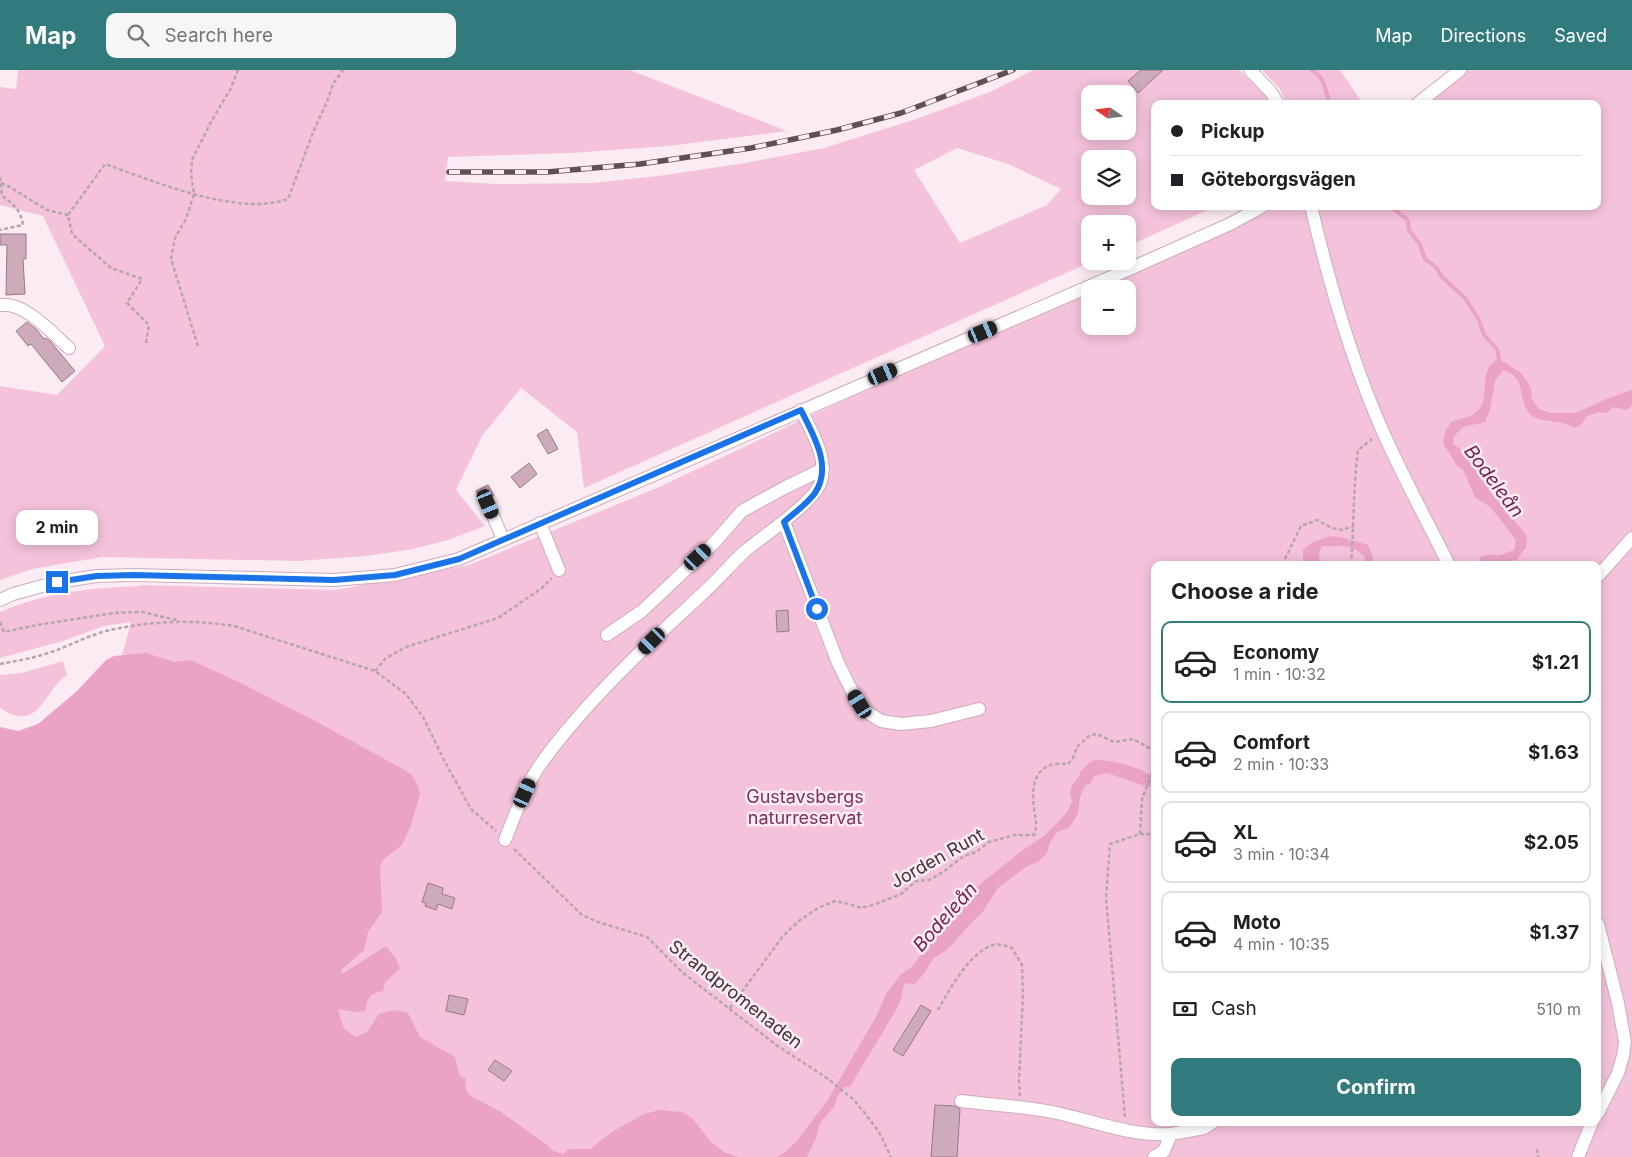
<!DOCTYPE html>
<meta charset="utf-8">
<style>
body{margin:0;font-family:Inter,sans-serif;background:#f6f6f6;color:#202124;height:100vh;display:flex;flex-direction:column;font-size:19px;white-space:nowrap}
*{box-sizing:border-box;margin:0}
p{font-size:16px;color:#757577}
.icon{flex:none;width:28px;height:28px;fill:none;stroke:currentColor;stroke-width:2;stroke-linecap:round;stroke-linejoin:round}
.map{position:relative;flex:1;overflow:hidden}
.sheet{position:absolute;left:1151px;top:491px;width:450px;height:565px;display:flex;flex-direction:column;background:#fff;border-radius:10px;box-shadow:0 2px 12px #0003}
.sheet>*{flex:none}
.hud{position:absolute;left:1151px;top:30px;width:450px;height:110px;border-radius:10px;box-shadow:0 2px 12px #0003;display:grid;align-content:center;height:110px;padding:0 20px;background:#fff}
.needle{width:32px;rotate:284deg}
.fabs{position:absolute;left:1081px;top:15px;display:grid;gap:10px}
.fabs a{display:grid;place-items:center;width:55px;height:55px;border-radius:10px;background:#fff;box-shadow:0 2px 12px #0003;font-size:25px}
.end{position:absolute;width:22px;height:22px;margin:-11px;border:6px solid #1a73e8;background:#fff;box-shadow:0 0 0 2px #fff}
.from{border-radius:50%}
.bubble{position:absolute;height:35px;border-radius:10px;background:#fff;box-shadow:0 2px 12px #0003;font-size:16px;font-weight:700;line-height:35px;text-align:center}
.car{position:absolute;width:15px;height:30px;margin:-15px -8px;border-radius:6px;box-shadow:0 0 4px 1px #0007;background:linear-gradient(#222 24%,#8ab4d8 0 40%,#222 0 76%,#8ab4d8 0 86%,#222 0)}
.hud b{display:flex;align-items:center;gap:18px;height:48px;font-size:19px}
.hud b+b{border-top:1px solid #e0e0e0}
.hud i{width:12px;height:12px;background:#202124}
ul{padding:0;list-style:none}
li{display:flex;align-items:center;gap:15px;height:82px;margin:0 10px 8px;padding:0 10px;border:2px solid #e0e0e0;border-radius:10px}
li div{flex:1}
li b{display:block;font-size:19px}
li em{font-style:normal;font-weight:700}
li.selected{border-color:#327b7d}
li>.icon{width:45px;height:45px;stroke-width:1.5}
h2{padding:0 20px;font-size:22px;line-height:60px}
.pay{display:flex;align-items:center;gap:12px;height:55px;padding:0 20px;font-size:19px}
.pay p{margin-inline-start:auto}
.button{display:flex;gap:10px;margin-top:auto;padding:10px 20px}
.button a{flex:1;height:58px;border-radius:10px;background:#327b7d;color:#fff;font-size:20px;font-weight:700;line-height:58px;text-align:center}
header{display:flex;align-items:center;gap:30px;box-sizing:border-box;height:70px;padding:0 25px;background:#327b7d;color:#fff}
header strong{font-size:24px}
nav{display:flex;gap:28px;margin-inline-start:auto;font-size:18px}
.search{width:350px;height:45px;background:#f6f6f6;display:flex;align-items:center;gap:12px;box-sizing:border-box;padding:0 18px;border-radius:10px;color:#757577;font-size:19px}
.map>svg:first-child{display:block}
.green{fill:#f4c2db;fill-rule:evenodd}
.water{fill:#eba2c7}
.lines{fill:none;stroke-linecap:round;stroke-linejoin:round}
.stream{stroke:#eba2c7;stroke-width:4}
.building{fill:#cdabbb;stroke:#997989}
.minor-casing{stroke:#cdabbc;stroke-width:14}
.path{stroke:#b5a6ad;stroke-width:2.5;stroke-dasharray:4 2.5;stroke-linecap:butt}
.minor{stroke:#fff;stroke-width:12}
.rail-casing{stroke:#5e5057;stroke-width:5.5}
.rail{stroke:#fbecf3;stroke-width:4;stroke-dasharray:11;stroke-linecap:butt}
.route{stroke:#1a73e8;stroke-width:6}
.labels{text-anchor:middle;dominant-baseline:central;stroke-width:5;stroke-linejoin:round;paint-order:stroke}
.park-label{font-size:18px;fill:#812d5e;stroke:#fbecf3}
.street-label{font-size:18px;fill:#41333a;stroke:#fbecf3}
.water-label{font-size:19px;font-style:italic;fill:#762254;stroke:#fbecf3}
</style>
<header>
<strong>Map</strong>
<div class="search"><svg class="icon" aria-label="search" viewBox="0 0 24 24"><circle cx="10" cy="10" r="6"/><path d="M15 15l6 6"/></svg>Search here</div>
<nav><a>Map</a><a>Directions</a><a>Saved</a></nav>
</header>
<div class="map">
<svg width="1632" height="1087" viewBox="0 0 1632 1087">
<rect width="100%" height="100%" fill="#fbecf3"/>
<!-- green -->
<path class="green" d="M 18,0 L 630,0 L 787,61 L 669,76 L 571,83 L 448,87 L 445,111 L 496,114 L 593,113 L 666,105 L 745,93 L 824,78 L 919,48 L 990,22 L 1033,0 L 1239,0 L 1266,25 L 1270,34 L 1155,34 L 1155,136 L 1217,136 L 1128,176 L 1128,154 L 1090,154 L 1090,191 L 1093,191 L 584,418 L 577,362 L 521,318 L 482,366 L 456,420 L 485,456 L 448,470 L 413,479 L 367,486 L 298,491 L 102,487 L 32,499 L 0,510 L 0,316 L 57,325 L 105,276 L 43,146 L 0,135 L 0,17 L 16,19 ZM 1090,24 L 1128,24 L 1128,61 L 1090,61 ZM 957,78 L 1008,94 L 1061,119 L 1047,135 L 960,173 L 914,100 ZM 1090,89 L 1128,89 L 1128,126 L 1090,126 Z
M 1262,0 L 1340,0 L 1363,34 L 1286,34 L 1280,19 Z
M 1459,0 L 1632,0 L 1632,1087 L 0,1087 L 0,1036 L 131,552 L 104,556 L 63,571 L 0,588 L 0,542 C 48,522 89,518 140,516 L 141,515 L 336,520 L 469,495 L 657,418 L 801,350 L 1266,136 L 1598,136 L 1598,34 L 1416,34 ZM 1090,219 L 1128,219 L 1128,256 L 1090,256 ZM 1155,495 L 1598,495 L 1598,1052 L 1155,1052 Z
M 63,591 L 67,605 C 44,619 40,665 0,638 L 0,605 L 22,603 Z"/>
<!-- water -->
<path class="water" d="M 1499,289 L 1521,303 L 1531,318 L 1532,329 L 1539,339 L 1550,343 L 1576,343 L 1606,329 L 1632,320 L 1632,336 L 1626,340 L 1613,337 L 1607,343 L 1599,342 L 1587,346 L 1581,355 L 1575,358 C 1561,349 1538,353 1530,344 C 1517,329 1527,307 1503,300 L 1495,311 L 1490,340 L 1485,352 L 1463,357 L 1454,366 L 1453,374 L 1460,379 L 1491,423 L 1527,466 L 1526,478 L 1522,482 L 1517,490 L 1494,493 L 1491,495 L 1480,495 L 1480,487 L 1485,485 L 1500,485 L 1514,480 L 1516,470 C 1503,455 1494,435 1475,428 L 1463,399 L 1457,396 L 1443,373 L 1445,362 L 1451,352 C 1458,349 1467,348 1474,344 C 1494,332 1475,299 1499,289 Z
M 1330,466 L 1344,468 L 1368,475 L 1373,487 L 1372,495 L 1366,495 L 1365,487 C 1349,472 1342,477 1322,476 L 1319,483 L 1320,495 L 1303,495 L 1303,480 L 1313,472 Z
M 146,583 L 175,592 L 191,590 L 239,612 L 317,652 L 399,697 L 411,704 L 417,714 L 420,724 L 411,755 L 402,775 L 384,789 L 380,796 L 382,842 L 368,862 L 364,880 L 341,900 L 342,904 L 386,876 L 396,889 L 400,899 L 385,912 L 383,921 C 368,924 368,928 365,941 L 355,942 L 338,939 L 344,959 L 356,967 L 367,962 L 379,944 L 394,940 L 408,943 L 420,967 L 455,987 L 460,1006 L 466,1009 L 465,1018 L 469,1025 L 501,1042 L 546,1074 L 553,1081 L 563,1084 L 569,1079 L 590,1079 L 612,1062 L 644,1044 L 660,1040 L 682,1042 L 693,1049 L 711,1072 L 724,1082 L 738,1087 L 0,1087 L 0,657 L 18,661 L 38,654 L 77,621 L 106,590 L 114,586 Z
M 1095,690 C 1115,690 1139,697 1155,708 L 1155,717 L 1142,715 L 1107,703 L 1094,706 L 1090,714 L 1085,715 L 1080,727 L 1078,744 L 1070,757 L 1056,763 L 1050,773 L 1047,783 L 1039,791 L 1026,797 L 998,818 L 982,843 L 973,851 L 947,880 L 934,888 L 923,905 L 914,914 L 906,913 C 901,920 903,925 900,932 C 885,961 866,988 850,1017 L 845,1017 L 838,1026 L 834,1037 L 820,1053 L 816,1068 L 807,1087 L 776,1087 L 784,1083 L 796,1072 L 827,1031 L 876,947 L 886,924 L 901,904 L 912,897 L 929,873 L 966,832 L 974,819 L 1023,780 L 1044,766 L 1060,750 L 1067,742 L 1072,731 L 1070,724 L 1072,715 L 1078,708 L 1081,701 L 1089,693 Z"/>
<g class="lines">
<!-- stream -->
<path class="stream" d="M 1312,0 C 1327,10 1324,19 1330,34
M 1390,136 L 1408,150 L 1409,160 L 1420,175 L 1425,189 L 1436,197 L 1442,207 L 1465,228 L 1479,250 L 1484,265 L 1497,279 L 1499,289 L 1497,293"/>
</g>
<!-- building -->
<path class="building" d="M 1141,0 L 1163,0 L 1138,23 L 1128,11 Z
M 0,164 L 26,164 L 26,189 L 23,189 L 25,224 L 6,225 L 7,175 L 0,175 Z
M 27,252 L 36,259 L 44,269 L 46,268 L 50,271 L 75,301 L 62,312 L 31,274 L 28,276 L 16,261 Z
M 547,359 L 558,379 L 548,384 L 537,365 Z
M 529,393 L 537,404 L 520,418 L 511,407 Z
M 488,415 L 494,426 L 485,426 L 481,431 L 476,421 Z
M 788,540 L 789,561 L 777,562 L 776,541 Z
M 428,813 L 443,818 L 442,824 L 455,828 L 452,839 L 438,834 L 436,840 L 425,836 L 426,833 L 422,832 Z
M 449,925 L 468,929 L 464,945 L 446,941 Z
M 921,935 L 931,941 L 903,986 L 893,980 Z
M 495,990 L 512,1001 L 504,1011 L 488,1000 Z
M 935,1035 L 955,1036 L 960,1039 L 957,1087 L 931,1087 Z"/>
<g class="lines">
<!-- minor casing -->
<g class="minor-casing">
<path id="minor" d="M 1250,0 L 1271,22 L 1278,34
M 1417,34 L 1460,0
M 1311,136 C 1329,213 1351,290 1383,362 C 1403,407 1427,451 1449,495
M 0,235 C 25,232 51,262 69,278
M 488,434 L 503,469
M 784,452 L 838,593 L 853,623 L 867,642 L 881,651 L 901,654 L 931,651 L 979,639
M 540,453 L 559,500
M 1598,506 L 1632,468
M 0,530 L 13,524 L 57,512 L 97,506 L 134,505 L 333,510 L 395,505 L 459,489 L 1118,204 L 1230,154 L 1263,136
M 607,565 L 642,541 L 713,474 L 742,441 L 784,418 L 823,399
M 505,770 C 513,750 521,727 532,708 C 543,688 559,670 573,653 C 612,607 657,566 701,525 C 716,512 729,496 744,482 C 762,466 815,433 821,411 C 828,387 811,361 801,340
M 1598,854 L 1618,933 L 1625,972 L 1623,986 L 1618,1003 L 1598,1043
M 961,1031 C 992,1035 1026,1036 1057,1043 C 1094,1051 1133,1067 1171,1064
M 1154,1087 L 1164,1081 L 1171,1064 L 1204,1058 L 1213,1052
M 1578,1087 L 1592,1052"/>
</g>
<!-- path -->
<path class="path" d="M 0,107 L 2,126 C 14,134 21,141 23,155 L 0,160
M 1,113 L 8,116 L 47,140 L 68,145
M 146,273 L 149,255 L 127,233 L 142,209 L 111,198 L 72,164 L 68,145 L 105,94 C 154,111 237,147 288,129 L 314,60 L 327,32 L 333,14 L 343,0
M 198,276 L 171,189 L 175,168 L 186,149 L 194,124 L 191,104 L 192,90 L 212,50 L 230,20 L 238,0
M 1282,495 L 1301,456 L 1317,450 L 1332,458 L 1342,460 L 1354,456
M 1351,495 C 1354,457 1353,418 1358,380 L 1372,369
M 0,552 L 4,562 L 37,555 L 114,543 L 142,542 L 176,550
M 0,594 C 15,591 30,589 45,584 C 66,578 84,567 106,561 C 148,551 192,549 234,556 L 375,601 L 406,624 L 423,647 L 445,692 L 471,739 L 496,761
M 375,601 L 386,588 L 406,577 L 498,548 L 542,518 L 552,508
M 1140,764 L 1142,729 L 1155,695
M 514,779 L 582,845 L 598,852 L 647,867 L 683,903 L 779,977 L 824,1006 L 853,1029 L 864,1042 L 879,1062 L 891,1087
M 730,938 L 783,866 L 800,850 L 818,838 L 835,831 L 849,834 L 861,838 L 873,835 L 901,824 L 916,811 L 929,810 L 943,802 L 964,786 L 976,782 L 989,772 L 1014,765 L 1034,765 C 1038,753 1035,750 1034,738 C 1032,722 1032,704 1048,696 C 1053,693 1062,694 1068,694 L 1073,688 L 1077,677 L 1090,665 L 1097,664 L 1114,672 L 1133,669 L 1155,681
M 938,940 C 949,920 970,882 993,875 C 999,873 1006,876 1012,878 L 1022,895 L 1023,924 L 1019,1010 L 1020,1026
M 1125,1047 L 1106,828 L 1110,774 L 1140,764 L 1155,764
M 1537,1079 L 1538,1087"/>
<!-- minor -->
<use href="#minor" class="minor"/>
<!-- rail casing -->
<g class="rail-casing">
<path id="rail" d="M 449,102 L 547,102 L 640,94 L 751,78 L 837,60 L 901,43 L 1013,0"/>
</g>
<!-- rail -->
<use href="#rail" class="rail"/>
</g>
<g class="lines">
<!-- route -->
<path class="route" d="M 57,512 L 97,506 L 134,505 L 334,510 L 395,505 L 459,489 L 801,340 C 813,365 833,396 815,423 C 807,434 794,443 784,452 L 817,539"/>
</g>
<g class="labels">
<!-- park labels -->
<g class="park-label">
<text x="805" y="726">Gustavsbergs<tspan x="805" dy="21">naturreservat</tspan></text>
</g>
<!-- street labels -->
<g class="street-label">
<text transform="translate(937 788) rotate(-29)">Jorden Runt</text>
<text transform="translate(736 924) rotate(38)">Strandpromenaden</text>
</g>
<!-- water labels -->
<g class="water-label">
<text transform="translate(1494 411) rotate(53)">Bodeleån</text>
<text transform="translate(945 847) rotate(-48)">Bodeleån</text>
</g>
</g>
</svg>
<div class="fabs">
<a><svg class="needle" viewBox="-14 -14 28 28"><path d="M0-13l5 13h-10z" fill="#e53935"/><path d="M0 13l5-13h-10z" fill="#757577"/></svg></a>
<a><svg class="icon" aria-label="layers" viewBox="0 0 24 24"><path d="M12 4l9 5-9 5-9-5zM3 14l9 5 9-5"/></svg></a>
<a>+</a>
<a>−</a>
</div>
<i class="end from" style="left:817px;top:539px"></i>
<i class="end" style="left:57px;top:512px"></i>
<div class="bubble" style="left:16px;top:440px;width:82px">2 min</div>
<i class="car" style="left:983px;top:262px;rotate:67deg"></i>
<i class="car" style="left:883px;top:304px;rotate:67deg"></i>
<i class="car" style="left:488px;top:434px;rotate:157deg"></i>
<i class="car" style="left:698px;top:487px;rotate:47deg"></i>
<i class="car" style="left:652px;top:571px;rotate:225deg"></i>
<i class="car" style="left:860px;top:634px;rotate:328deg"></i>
<i class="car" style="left:525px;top:723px;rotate:24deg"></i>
<div class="hud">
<b><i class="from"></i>Pickup</b>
<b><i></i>Göteborgsvägen</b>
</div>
<section class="sheet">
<h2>Choose a ride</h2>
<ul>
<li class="selected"><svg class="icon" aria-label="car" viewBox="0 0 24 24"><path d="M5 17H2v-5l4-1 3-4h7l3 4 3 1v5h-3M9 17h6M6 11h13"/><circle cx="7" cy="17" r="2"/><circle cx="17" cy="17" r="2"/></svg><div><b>Economy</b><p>1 min · 10:32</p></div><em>$1.21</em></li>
<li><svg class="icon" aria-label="car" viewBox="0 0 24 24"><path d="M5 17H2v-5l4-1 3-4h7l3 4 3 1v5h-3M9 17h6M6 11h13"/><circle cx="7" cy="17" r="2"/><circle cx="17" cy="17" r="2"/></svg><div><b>Comfort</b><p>2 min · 10:33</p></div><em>$1.63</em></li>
<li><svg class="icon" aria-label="car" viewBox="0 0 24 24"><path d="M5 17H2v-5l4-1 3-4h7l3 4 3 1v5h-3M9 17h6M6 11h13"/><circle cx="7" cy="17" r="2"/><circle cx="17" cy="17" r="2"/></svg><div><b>XL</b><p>3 min · 10:34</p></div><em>$2.05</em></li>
<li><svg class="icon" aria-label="car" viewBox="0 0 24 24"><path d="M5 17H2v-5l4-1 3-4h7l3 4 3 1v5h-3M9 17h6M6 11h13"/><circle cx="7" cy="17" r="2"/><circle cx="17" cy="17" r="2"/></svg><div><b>Moto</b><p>4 min · 10:35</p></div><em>$1.37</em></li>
</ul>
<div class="pay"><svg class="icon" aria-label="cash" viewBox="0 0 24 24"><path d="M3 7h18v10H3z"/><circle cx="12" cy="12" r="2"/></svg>Cash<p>510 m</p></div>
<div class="button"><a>Confirm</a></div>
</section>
</div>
